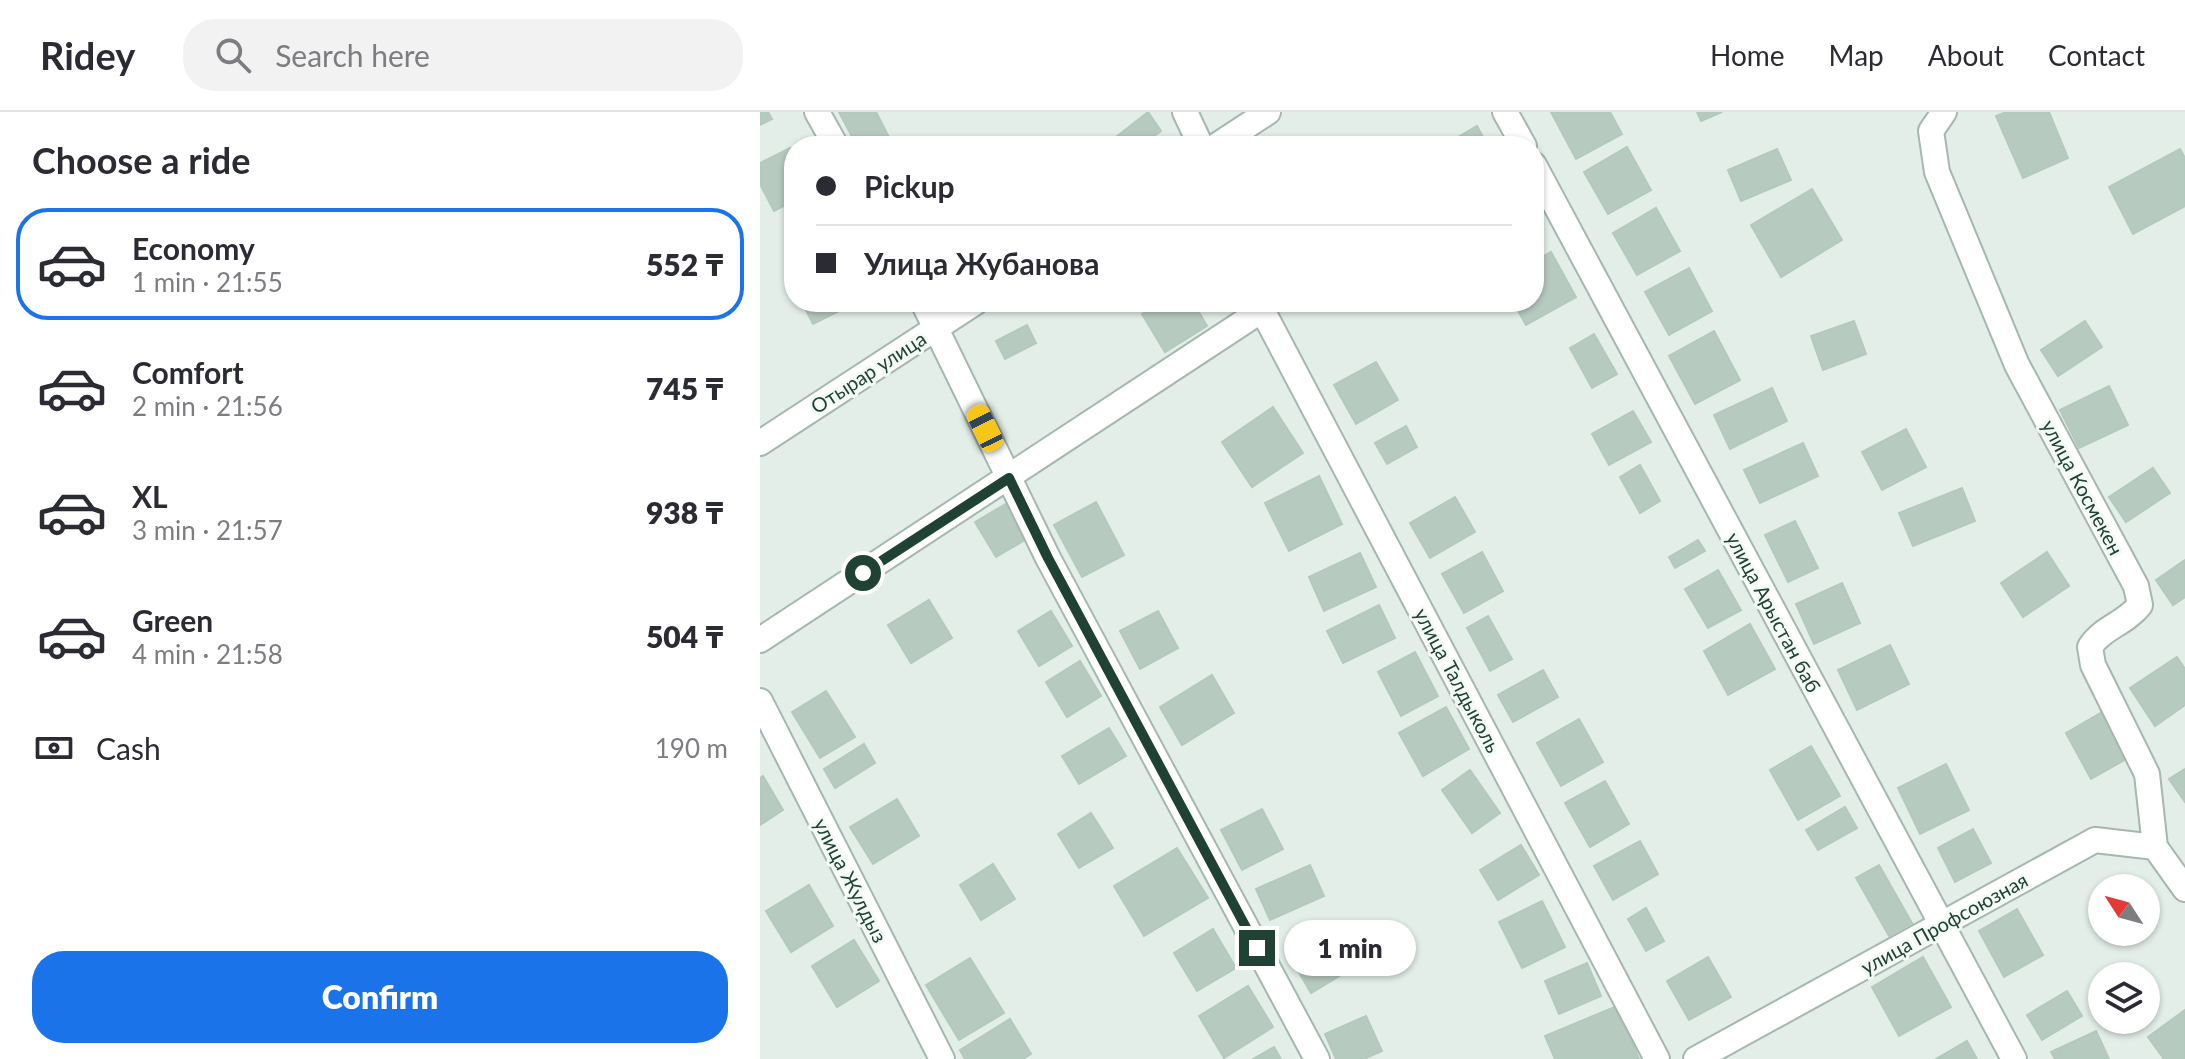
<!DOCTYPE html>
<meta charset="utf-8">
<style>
body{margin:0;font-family:Lato,sans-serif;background:#f2f2f3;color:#2b2b33;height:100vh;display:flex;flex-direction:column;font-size:30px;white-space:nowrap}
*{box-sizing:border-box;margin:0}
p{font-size:26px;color:#7c7c81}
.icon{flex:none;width:44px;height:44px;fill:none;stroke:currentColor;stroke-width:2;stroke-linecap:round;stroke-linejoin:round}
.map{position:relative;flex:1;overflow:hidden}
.sheet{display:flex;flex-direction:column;background:#fff;width:760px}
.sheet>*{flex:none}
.banner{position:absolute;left:24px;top:24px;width:760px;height:176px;border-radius:32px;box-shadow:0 2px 6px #0004;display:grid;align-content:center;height:176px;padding:0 32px;background:#fff}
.needle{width:52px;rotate:306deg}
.buttons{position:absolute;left:1328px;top:762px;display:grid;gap:16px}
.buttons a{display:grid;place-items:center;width:72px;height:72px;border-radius:50%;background:#fff;box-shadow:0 2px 6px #0004;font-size:40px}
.end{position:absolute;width:36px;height:36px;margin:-18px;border:10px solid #204235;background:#fff;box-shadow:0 0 0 4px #fff}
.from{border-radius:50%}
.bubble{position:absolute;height:56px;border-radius:28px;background:#fff;box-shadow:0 2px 6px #0004;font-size:26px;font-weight:800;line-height:56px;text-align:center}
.car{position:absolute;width:24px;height:48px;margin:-24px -12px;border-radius:10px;box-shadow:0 0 6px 2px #0007;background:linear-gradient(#f5c518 24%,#345 0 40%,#f5c518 0 76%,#345 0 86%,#f5c518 0)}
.banner b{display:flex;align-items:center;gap:28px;height:76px;font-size:30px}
.banner b+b{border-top:2px solid #e1e1e2}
.banner i{width:20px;height:20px;background:#2b2b33}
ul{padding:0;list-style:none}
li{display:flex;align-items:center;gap:24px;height:112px;margin:0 16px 12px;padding:0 16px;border:4px solid transparent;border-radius:32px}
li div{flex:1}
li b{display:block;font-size:30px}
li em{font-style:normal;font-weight:800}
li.current{border-color:#1a73e8}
li>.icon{width:72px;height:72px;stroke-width:1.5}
h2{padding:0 32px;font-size:36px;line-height:96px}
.pay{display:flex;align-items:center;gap:20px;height:88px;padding:0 32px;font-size:30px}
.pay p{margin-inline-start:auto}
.action{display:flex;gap:16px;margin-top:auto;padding:16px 32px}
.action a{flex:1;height:92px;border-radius:32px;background:#1a73e8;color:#fff;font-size:32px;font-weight:800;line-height:92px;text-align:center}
header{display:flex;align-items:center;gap:48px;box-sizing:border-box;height:112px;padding:0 40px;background:#fff;border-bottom:2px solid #e1e1e2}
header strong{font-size:38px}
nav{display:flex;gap:44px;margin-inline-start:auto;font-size:28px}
.search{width:560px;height:72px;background:#f2f2f3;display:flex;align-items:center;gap:20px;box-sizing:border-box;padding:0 28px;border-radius:32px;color:#7c7c81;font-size:30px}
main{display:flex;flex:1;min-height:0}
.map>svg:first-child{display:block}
.building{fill:#b7cac0;stroke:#b4c9be;stroke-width:2}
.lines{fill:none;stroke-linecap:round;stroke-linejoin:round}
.minor-casing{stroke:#a5b7af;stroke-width:28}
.tertiary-casing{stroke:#a5b7af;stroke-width:28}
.minor{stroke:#fff;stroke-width:24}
.tertiary{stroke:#fff;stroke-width:24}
.route{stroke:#204235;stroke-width:10}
.labels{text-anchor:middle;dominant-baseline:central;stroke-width:6;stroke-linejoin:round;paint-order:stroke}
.street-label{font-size:20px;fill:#204235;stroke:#f4faf6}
</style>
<header>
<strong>Ridey</strong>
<div class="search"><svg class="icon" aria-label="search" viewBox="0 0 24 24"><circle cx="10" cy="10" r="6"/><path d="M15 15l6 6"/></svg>Search here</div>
<nav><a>Home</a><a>Map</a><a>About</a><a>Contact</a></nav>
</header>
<main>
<section class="sheet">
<h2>Choose a ride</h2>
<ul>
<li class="current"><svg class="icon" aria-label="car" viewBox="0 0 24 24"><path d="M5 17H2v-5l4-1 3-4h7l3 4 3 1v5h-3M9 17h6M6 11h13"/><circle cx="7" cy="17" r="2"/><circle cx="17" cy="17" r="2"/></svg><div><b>Economy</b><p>1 min · 21:55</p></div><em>552 ₸</em></li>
<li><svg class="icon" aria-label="car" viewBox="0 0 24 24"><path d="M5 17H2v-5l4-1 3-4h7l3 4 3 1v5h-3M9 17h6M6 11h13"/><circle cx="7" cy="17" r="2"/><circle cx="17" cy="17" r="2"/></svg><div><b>Comfort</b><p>2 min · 21:56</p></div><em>745 ₸</em></li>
<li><svg class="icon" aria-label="car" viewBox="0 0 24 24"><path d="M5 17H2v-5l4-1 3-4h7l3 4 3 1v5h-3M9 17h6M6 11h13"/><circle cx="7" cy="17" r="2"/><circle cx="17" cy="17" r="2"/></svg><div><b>XL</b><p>3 min · 21:57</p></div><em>938 ₸</em></li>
<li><svg class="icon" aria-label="car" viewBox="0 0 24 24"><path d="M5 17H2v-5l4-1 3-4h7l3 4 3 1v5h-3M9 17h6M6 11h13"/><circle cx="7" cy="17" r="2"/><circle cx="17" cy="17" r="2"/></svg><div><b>Green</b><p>4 min · 21:58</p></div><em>504 ₸</em></li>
</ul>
<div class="pay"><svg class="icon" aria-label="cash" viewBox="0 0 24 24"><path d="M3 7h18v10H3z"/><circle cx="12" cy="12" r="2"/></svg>Cash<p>190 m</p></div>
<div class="action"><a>Confirm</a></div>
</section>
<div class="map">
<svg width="1425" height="947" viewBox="0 0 1425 947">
<rect width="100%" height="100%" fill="#e3eee8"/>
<!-- building -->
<path class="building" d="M 0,0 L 8,0 L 12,7 L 0,13 Z
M 79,0 L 116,0 L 133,33 L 97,34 Z
M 388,0 L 401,19 L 381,34 L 363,34 L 356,25 Z
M 791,0 L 850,0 L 862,22 L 816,47 Z
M 937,0 L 962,0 L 941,9 Z
M 1246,0 L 1289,0 L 1308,46 L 1263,66 L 1236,4 Z
M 717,14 L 728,34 L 683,34 Z
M 867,35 L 891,78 L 848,102 L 824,60 Z
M 30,36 L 34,43 L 34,89 L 14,99 L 0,72 L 0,51 Z
M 1017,37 L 1031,68 L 981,89 L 968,58 Z
M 1420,37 L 1425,46 L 1425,94 L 1373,122 L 1349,75 Z
M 1052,77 L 1082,128 L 1021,165 L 991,113 Z
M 896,96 L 920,139 L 877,163 L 853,121 Z
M 791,140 L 816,185 L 766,213 L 753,190 L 774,190 L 774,150 Z
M 929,156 L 952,199 L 909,223 L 885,180 Z
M 42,190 L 97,190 L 53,212 Z
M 402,190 L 433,190 L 447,214 L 405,240 L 382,202 Z
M 1094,209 L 1106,242 L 1063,258 L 1051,224 Z
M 1325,209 L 1342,235 L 1298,264 L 1281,238 Z
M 267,213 L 276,231 L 245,247 L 236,229 Z
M 954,219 L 980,268 L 935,292 L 909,244 Z
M 834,222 L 857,262 L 832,276 L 810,236 Z
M 616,250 L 638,288 L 596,312 L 574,273 Z
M 1349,274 L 1368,313 L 1319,336 L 1300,298 Z
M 1012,276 L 1027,309 L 970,337 L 954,303 Z
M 513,295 L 543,341 L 492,375 L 462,330 Z
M 873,299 L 891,330 L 849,353 L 832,322 Z
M 646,314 L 657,335 L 627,352 L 615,331 Z
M 1146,317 L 1166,355 L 1122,378 L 1102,340 Z
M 1043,331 L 1058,364 L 1000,391 L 984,358 Z
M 880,353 L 900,389 L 880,401 L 860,365 Z
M 1393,356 L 1410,381 L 1366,410 L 1349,385 Z
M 559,364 L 582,412 L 529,439 L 505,391 Z
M 1202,376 L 1215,409 L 1153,434 L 1139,401 Z
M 695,385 L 715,420 L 670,446 L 650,411 Z
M 249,390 L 270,425 L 236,445 L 215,410 Z
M 336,390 L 364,443 L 322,465 L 294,413 Z
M 1035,409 L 1058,456 L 1028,470 L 1005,423 Z
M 938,428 L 945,439 L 915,456 L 909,445 Z
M 722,440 L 743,479 L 704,501 L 682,462 Z
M 1287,440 L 1309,474 L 1263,505 L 1241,471 Z
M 600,441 L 616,475 L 564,499 L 549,465 Z
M 1425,448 L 1425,485 L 1413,493 L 1396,468 Z
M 958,458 L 981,498 L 948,516 L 925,477 Z
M 1082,471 L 1100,511 L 1054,532 L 1036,492 Z
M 169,488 L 192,526 L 151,551 L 128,513 Z
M 619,493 L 635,526 L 583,551 L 567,519 Z
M 291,499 L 312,534 L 279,554 L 258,519 Z
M 398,499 L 418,536 L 380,557 L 360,519 Z
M 728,504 L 752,547 L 730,559 L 707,516 Z
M 990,512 L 1015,557 L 968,583 L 944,539 Z
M 1130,533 L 1149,572 L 1097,598 L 1078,558 Z
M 655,540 L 678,584 L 641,604 L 618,560 Z
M 1417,545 L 1425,557 L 1425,593 L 1395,614 L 1370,576 Z
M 320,549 L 341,584 L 307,605 L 286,570 Z
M 783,558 L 798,585 L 753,610 L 738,583 Z
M 452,563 L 474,601 L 422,633 L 400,595 Z
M 66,579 L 95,625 L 60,646 L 32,600 Z
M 686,595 L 709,637 L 663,664 L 639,621 Z
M 1342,600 L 1368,646 L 1331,667 L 1306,621 Z
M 819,607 L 843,650 L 801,674 L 777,631 Z
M 349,616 L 366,644 L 319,672 L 302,644 Z
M 104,632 L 115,651 L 75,676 L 64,657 Z
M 1051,634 L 1080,684 L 1038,708 L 1010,658 Z
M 1186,652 L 1209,698 L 1160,722 L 1138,676 Z
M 1425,657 L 1425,690 L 1409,667 Z
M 710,658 L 740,701 L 712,721 L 682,678 Z
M 3,664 L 23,698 L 0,713 L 0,666 Z
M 845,669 L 869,712 L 830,735 L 805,691 Z
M 137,687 L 159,724 L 113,752 L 90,715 Z
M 1085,695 L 1097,716 L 1058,738 L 1046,718 Z
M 502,697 L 523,737 L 482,758 L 461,718 Z
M 331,701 L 353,736 L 319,756 L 298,722 Z
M 1213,717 L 1231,751 L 1195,770 L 1178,736 Z
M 880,729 L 898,762 L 853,788 L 834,754 Z
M 761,733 L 779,763 L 738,788 L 720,758 Z
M 417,736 L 448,786 L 384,824 L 354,774 Z
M 233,752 L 255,787 L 221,808 L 200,773 Z
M 550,753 L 564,784 L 510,808 L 496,777 Z
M 1119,753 L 1152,811 L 1129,824 L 1096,766 Z
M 49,773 L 73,814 L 31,840 L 6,799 Z
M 782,789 L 805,835 L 762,856 L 739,810 Z
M 886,796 L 904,829 L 886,839 L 868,807 Z
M 1257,797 L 1283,843 L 1244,865 L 1219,819 Z
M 561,816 L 586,860 L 551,881 L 525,836 Z
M 453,817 L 476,856 L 437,879 L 414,841 Z
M 94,828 L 119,869 L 77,895 L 52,854 Z
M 948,845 L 971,885 L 929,908 L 907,869 Z
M 1163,845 L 1191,895 L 1139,924 L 1112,875 Z
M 210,846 L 244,901 L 199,928 L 166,873 Z
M 827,851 L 841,884 L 799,902 L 785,869 Z
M 488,874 L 513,915 L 464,946 L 439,904 Z
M 1307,879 L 1322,904 L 1282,928 L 1267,903 Z
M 857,894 L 879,947 L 795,947 L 785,924 Z
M 1425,898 L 1425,947 L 1404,947 L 1388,925 Z
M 606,904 L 622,939 L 604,947 L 576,947 L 565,922 Z
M 250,907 L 271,942 L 263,947 L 205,947 L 200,938 Z
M 1336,919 L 1349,947 L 1295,947 L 1291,940 Z
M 1207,929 L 1217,947 L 1176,947 Z
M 514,935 L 521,947 L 493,947 Z"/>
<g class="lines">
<!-- minor casing -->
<g class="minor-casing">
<path id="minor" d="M 57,0 L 76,34
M 425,0 L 441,34
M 745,0 L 764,34
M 1184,0 L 1171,19 L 1177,60 L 1257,253 L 1376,474 L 1380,493 C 1365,512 1343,515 1330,535 L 1333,553 L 1387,662 L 1395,735
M 774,53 L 1254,947
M 163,190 L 288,446 L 557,947
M 498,190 L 897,947
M 0,528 L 502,198
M 0,589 L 182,947
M 936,947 L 1335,728 L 1395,735 L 1425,777"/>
</g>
<!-- tertiary casing -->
<g class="tertiary-casing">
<path id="tertiary" d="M 456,34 L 508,0
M 0,331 L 216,190"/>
</g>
<!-- minor -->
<use href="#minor" class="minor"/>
<!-- tertiary -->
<use href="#tertiary" class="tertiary"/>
</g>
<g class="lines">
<!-- route -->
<path class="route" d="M 103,461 L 249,366 L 288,446 L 497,836"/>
</g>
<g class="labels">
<!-- street labels -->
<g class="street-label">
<text transform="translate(108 260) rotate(-33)">Отырар улица</text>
<text transform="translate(1323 375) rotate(62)">улица Космекен</text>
<text transform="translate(1014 500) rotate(62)">улица Арыстан баб</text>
<text transform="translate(698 568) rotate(62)">улица Талдыколь</text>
<text transform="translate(91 768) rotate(63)">улица Жулдыз</text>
<text transform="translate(1184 811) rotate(-29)">улица Профсоюзная</text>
</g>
</g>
</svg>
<div class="buttons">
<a><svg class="needle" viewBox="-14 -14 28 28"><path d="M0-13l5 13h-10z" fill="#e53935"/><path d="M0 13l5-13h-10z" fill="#7c7c81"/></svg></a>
<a><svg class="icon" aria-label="layers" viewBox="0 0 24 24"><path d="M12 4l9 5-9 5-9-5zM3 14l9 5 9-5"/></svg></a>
</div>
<i class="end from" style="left:103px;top:461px"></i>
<i class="end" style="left:497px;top:836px"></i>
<div class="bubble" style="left:524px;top:808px;width:132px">1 min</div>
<i class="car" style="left:225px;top:316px;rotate:334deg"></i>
<div class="banner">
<b><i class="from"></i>Pickup</b>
<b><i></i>Улица Жубанова</b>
</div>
</div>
</main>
